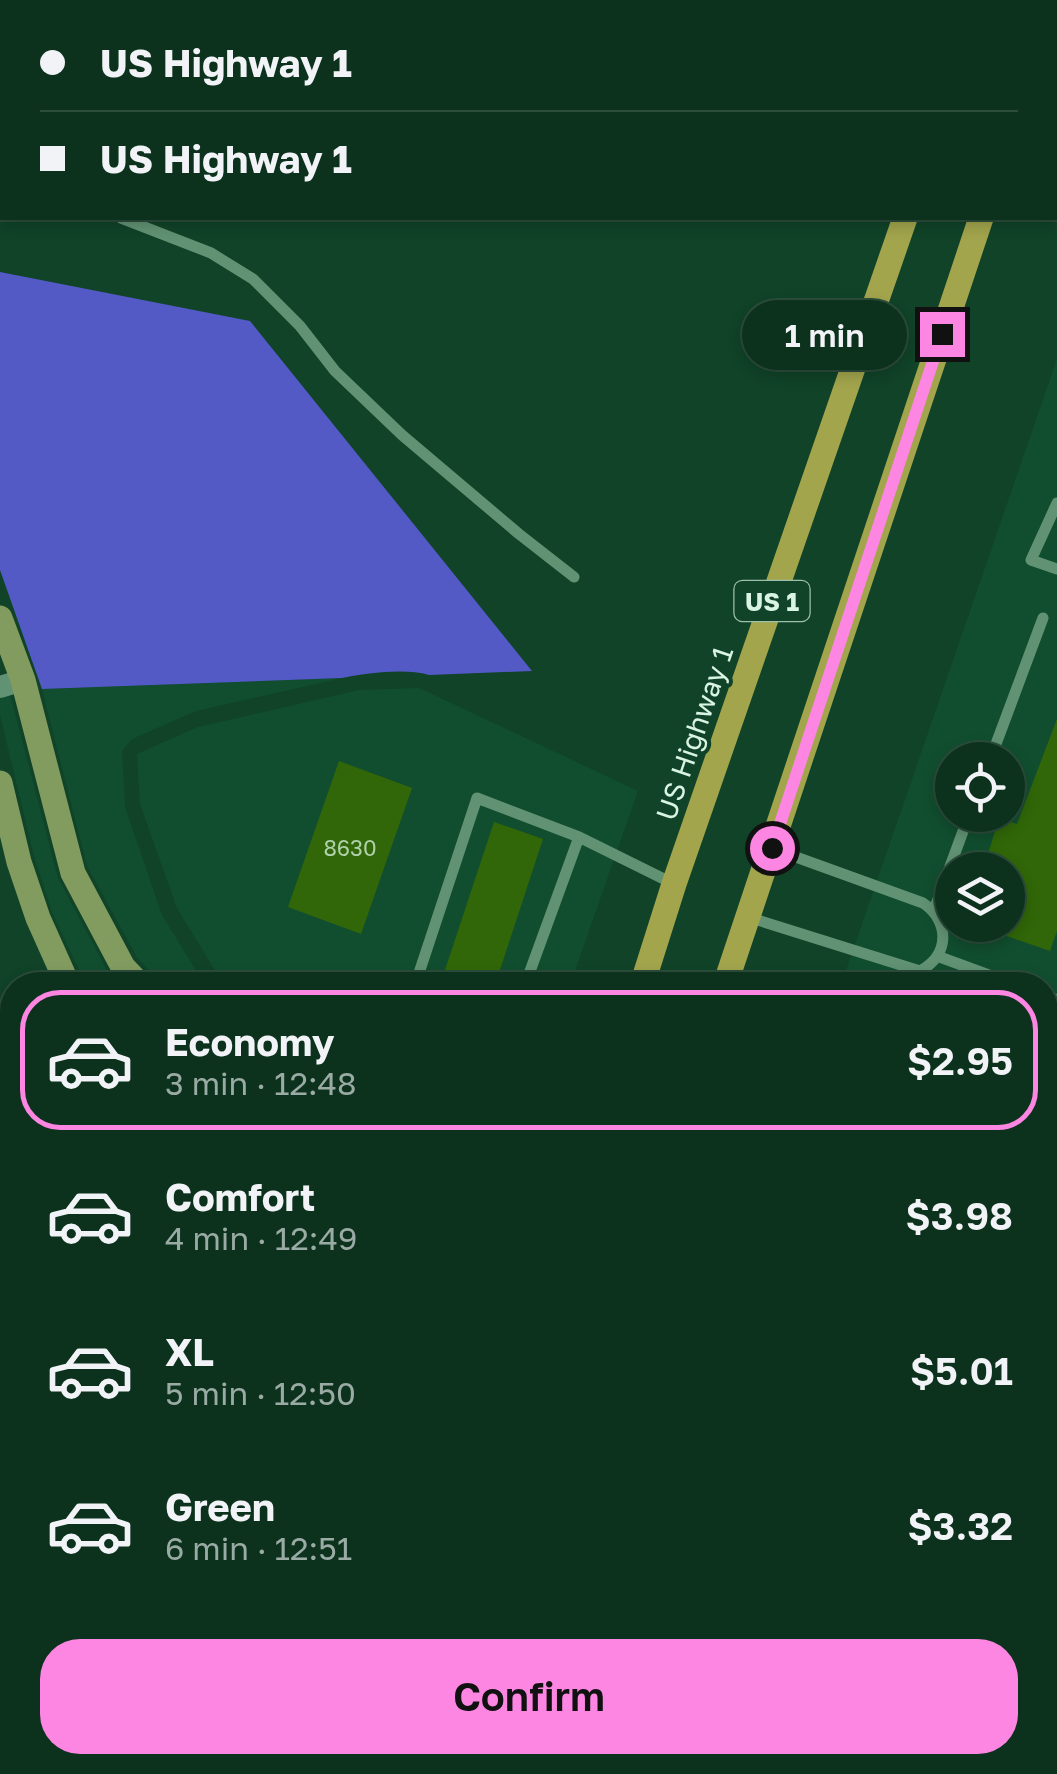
<!DOCTYPE html>
<meta charset="utf-8">
<style>
body{margin:0;font-family:"Golos Text",sans-serif;background:#1a3e2b;color:#f1f3f6;height:100vh;display:flex;flex-direction:column;font-size:38px;white-space:nowrap}
*{box-sizing:border-box;margin:0}
p{font-size:32px;color:#9aaaa4}
.icon{flex:none;width:55px;height:55px;fill:none;stroke:currentColor;stroke-width:2;stroke-linecap:round;stroke-linejoin:round}
.map{position:relative;flex:1;overflow:hidden}
.details{position:absolute;left:0px;top:972px;width:1058px;height:802px;display:flex;flex-direction:column;background:#0c321e;border-radius:40px 40px 0 0;box-shadow:0 5px 15px #0003,0 0 0 2px #2c4d3c}
.details>*{flex:none}
.banner{position:absolute;left:0px;top:0px;width:1058px;height:220px;box-shadow:0 5px 15px #0003,0 0 0 2px #2c4d3c;display:grid;align-content:center;height:220px;padding:0 40px;background:#0c321e}
.fabs{position:absolute;left:935px;top:742px;display:grid;gap:20px}
.fabs a{display:grid;place-items:center;width:90px;height:90px;border-radius:50%;background:#0c321e;box-shadow:0 5px 15px #0003,0 0 0 2px #2c4d3c;font-size:50px}
.end{position:absolute;width:45px;height:45px;margin:-22px;border:12px solid #fd86e2;background:#111;box-shadow:0 0 0 5px #111}
.from{border-radius:50%}
.bubble{position:absolute;height:70px;border-radius:35px;background:#0c321e;box-shadow:0 5px 15px #0003,0 0 0 2px #2c4d3c;font-size:32px;font-weight:600;line-height:70px;text-align:center}
.banner b{display:flex;align-items:center;gap:35px;height:95px;font-size:38px}
.banner b+b{border-top:2px solid #2c4d3c}
.banner i{width:25px;height:25px;background:#f1f3f6}
ul{padding:18px 0 0;list-style:none}
li{display:flex;align-items:center;gap:30px;height:140px;margin:0 20px 15px;padding:0 20px;border:5px solid transparent;border-radius:40px}
li div{flex:1}
li b{display:block;font-size:38px}
li em{font-style:normal;font-weight:600}
li.on{border-color:#fd86e2}
li>.icon{width:90px;height:90px;stroke-width:1.5}
.button{display:flex;gap:20px;margin-top:auto;padding:20px 40px}
.button a{flex:1;height:115px;border-radius:40px;background:#fd86e2;color:#111;font-size:40px;font-weight:600;line-height:115px;text-align:center}
.map>svg:first-child{display:block}
.built{fill:#114e2f;fill-rule:evenodd}
.forest{fill:#535ac6}
.building{fill:#316708}
.lines{fill:none;stroke-linecap:round;stroke-linejoin:round}
.lane{stroke:#619273;stroke-width:11}
.street{stroke:#619273;stroke-width:22}
.secondary{stroke:#829c60;stroke-width:25}
.primary{stroke:#a2a54c;stroke-width:25}
.route{stroke:#fd86e2;stroke-width:12}
.labels{text-anchor:middle;dominant-baseline:central;stroke-width:8;stroke-linejoin:round;paint-order:stroke}
.number-label{font-size:22px;fill:#b0d1ac}
.shield{fill:#104328;stroke:#9dbfab;stroke-width:2.5}
.shield-label{font-size:25px;font-weight:bold;fill:#daf4e3}
.street-label{font-size:28px;fill:#daf4e3;stroke:#104328}
</style>
<div class="map">
<svg width="1057" height="1774" viewBox="0 0 1057 1774">
<rect width="100%" height="100%" fill="#104328"/>
<!-- built -->
<path class="built" d="M 1057,359 L 1057,1597 L 1045,1593 L 1045,985 L 841,985 ZM 952,760 L 1008,760 L 1008,815 L 952,815 ZM 952,870 L 1008,870 L 1008,925 L 952,925 Z
M 342,678 L 196,711 L 132,739 L 122,751 L 125,807 L 162,915 L 205,985 L 162,985 L 137,957 L 87,866 L 42,689 Z
M 419,688 L 638,791 L 570,985 L 224,985 L 177,908 L 140,804 L 137,754 L 198,727 L 359,690 Z
M 0,690 L 9,690 L 58,878 L 111,978 L 118,985 L 86,985 L 52,912 L 34,856 L 0,715 Z
M 0,1036 L 12,1049 L 12,1762 L 303,1763 L 299,1774 L 0,1774 Z
M 578,1762 L 990,1763 L 986,1774 L 574,1774 Z"/>
<!-- forest -->
<path class="forest" d="M 0,272 L 250,321 L 532,671 L 429,675 C 405,668 367,673 342,678 L 42,689 L 0,570 Z"/>
<!-- building -->
<path class="building" d="M 1057,719 L 1057,931 L 1050,951 L 978,926 L 1008,925 L 1008,870 L 983,870 L 999,818 L 1017,824 Z
M 339,761 L 412,788 L 361,934 L 288,907 Z
M 494,822 L 543,839 L 495,985 L 440,985 Z
M 1045,1037 L 1057,1041 L 1046,1075 L 1045,1075 Z
M 1056,1310 L 1057,1310 L 1057,1532 L 1045,1528 L 1045,1343 Z
M 914,1762 L 983,1762 L 978,1774 L 910,1774 Z"/>
<g class="lines">
<!-- lane -->
<path class="lane" d="M 1055,176 L 1057,177
M 0,192 L 2,192
M 121,218 L 211,253 L 253,279 L 300,326 L 335,371 L 402,435 L 519,534 L 574,577
M 1057,503 L 1031,560 L 1057,569
M 990,760 L 1043,618
M 934,910 L 969,815
M 748,917 L 920,971 C 950,955 950,921 923,903 L 771,848
M 937,956 L 1016,985
M 415,985 L 477,798 L 579,837
M 525,985 L 579,837 L 674,884
M 1045,995 L 1057,1000
M 1045,1166 L 1057,1127
M 1045,1565 L 1057,1570
M 624,1774 L 627,1762"/>
<!-- street -->
<path class="street" d="M 0,687 L 23,680
M 1045,1646 L 1057,1650
M 1045,1708 L 1057,1713"/>
<!-- secondary -->
<path class="secondary" d="M 0,618 L 23,680 L 73,873 L 123,967 L 140,985
M 0,783 L 19,862 L 38,918 L 68,985"/>
<!-- primary -->
<path class="primary" d="M 980,2 L 980,0
M 1054,2 L 1055,0
M 642,985 L 674,884 L 905,218
M 725,985 L 981,218
M 381,1774 L 385,1762
M 463,1774 L 467,1762"/>
</g>
<g class="lines">
<!-- route -->
<path class="route" d="M 772,848 L 942,334"/>
</g>
<g class="labels">
<!-- number labels -->
<g class="number-label">
<text x="350" y="847">8630</text>
</g>
<!-- shield labels -->
<rect class="shield" x="734.5" y="581" width="75" height="40" rx="8"/>
<g class="shield-label">
<text x="772" y="601">US 1</text>
</g>
<!-- street labels -->
<g class="street-label">
<text transform="translate(694 733) rotate(-71)">US Highway 1</text>
</g>
</g>
</svg>
<div class="fabs">
<a><svg class="icon" aria-label="locate" viewBox="0 0 24 24"><circle cx="12" cy="12" r="6"/><path d="M12 2v4M12 18v4M2 12h4M18 12h4"/></svg></a>
<a><svg class="icon" aria-label="layers" viewBox="0 0 24 24"><path d="M12 4l9 5-9 5-9-5zM3 14l9 5 9-5"/></svg></a>
</div>
<i class="end from" style="left:772px;top:848px"></i>
<i class="end" style="left:942px;top:334px"></i>
<div class="bubble" style="left:742px;top:300px;width:165px">1 min</div>
<div class="banner">
<b><i class="from"></i>US Highway 1</b>
<b><i></i>US Highway 1</b>
</div>
<section class="details">
<ul>
<li class="on"><svg class="icon" aria-label="car" viewBox="0 0 24 24"><path d="M5 17H2v-5l4-1 3-4h7l3 4 3 1v5h-3M9 17h6M6 11h13"/><circle cx="7" cy="17" r="2"/><circle cx="17" cy="17" r="2"/></svg><div><b>Economy</b><p>3 min · 12:48</p></div><em>$2.95</em></li>
<li><svg class="icon" aria-label="car" viewBox="0 0 24 24"><path d="M5 17H2v-5l4-1 3-4h7l3 4 3 1v5h-3M9 17h6M6 11h13"/><circle cx="7" cy="17" r="2"/><circle cx="17" cy="17" r="2"/></svg><div><b>Comfort</b><p>4 min · 12:49</p></div><em>$3.98</em></li>
<li><svg class="icon" aria-label="car" viewBox="0 0 24 24"><path d="M5 17H2v-5l4-1 3-4h7l3 4 3 1v5h-3M9 17h6M6 11h13"/><circle cx="7" cy="17" r="2"/><circle cx="17" cy="17" r="2"/></svg><div><b>XL</b><p>5 min · 12:50</p></div><em>$5.01</em></li>
<li><svg class="icon" aria-label="car" viewBox="0 0 24 24"><path d="M5 17H2v-5l4-1 3-4h7l3 4 3 1v5h-3M9 17h6M6 11h13"/><circle cx="7" cy="17" r="2"/><circle cx="17" cy="17" r="2"/></svg><div><b>Green</b><p>6 min · 12:51</p></div><em>$3.32</em></li>
</ul>
<div class="button"><a>Confirm</a></div>
</section>
</div>
